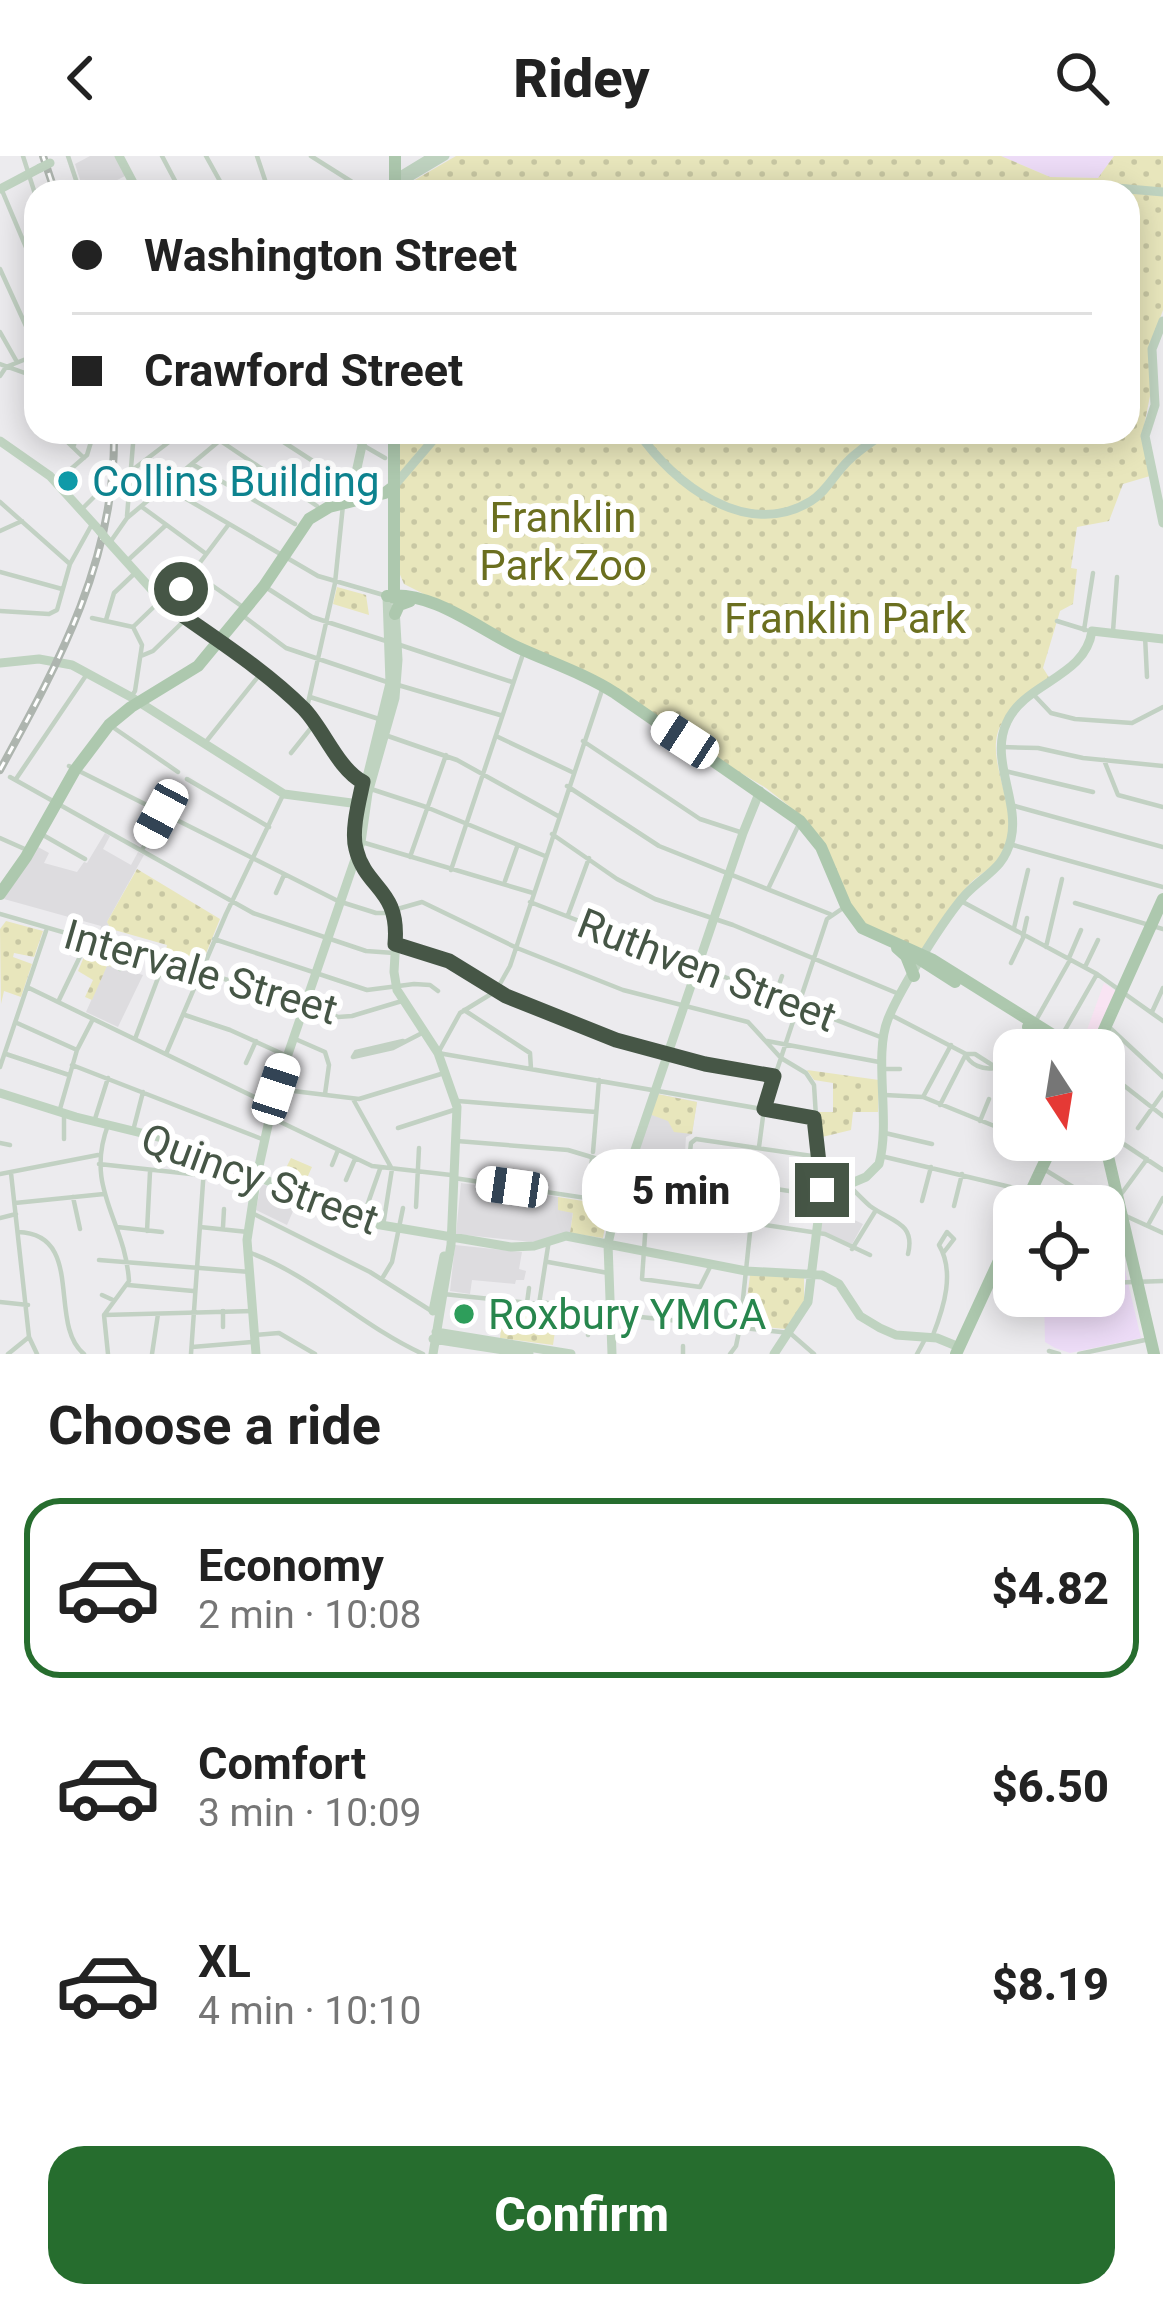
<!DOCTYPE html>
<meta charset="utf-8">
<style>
body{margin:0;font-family:Roboto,sans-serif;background:#f2f2f2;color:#222;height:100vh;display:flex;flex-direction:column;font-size:45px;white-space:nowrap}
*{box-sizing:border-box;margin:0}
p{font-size:39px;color:#767676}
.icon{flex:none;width:66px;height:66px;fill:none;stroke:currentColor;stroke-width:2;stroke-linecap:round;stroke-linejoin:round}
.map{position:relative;height:1198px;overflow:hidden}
.sheet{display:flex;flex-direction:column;background:#fff;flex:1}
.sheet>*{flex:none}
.guide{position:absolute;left:24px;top:24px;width:1116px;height:264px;border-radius:36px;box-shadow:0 6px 30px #0003;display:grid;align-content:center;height:264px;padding:0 48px;background:#fff}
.needle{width:78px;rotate:168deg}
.tools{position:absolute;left:993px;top:873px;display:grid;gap:24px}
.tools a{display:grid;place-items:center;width:132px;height:132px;border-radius:24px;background:#fff;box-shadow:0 6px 30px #0003;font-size:60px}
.end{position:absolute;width:54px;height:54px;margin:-27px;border:15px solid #465646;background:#fff;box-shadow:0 0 0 6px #fff}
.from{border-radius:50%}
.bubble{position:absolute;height:84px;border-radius:36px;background:#fff;box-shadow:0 6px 30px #0003;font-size:39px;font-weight:800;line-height:84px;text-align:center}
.car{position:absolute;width:36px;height:72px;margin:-36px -18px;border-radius:15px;box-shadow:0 0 9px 3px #0007;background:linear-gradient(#fff 24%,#345 0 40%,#fff 0 76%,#345 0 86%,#fff 0)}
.guide b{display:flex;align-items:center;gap:42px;height:114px;font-size:45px}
.guide b+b{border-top:3px solid #e0e0e0}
.guide i{width:30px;height:30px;background:#222}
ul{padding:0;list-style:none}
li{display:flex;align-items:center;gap:36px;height:180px;margin:0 24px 18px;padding:0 24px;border:6px solid transparent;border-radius:36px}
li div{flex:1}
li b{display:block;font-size:45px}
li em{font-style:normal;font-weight:800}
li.selected{border-color:#266d2e}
li>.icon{width:108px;height:108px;stroke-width:1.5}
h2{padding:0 48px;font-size:54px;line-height:144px}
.primary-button{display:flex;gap:24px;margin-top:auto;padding:24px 48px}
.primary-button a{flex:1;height:138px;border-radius:36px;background:#266d2e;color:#fff;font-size:48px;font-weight:800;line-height:138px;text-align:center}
header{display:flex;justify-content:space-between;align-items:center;height:156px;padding:0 48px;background:#fff;font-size:54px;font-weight:800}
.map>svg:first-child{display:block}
.commercial{fill:#f9e4f3}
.education{fill:#dddcdf}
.medical{fill:#eddcf7}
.park{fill:url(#park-dots)}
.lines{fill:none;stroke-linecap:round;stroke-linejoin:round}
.street{stroke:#c2d1c3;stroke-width:4.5}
.secondary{stroke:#bfd3c0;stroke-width:9}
.primary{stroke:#adc8ae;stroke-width:12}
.rail-casing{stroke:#aeb5af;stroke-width:8}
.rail{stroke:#fff;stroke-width:3;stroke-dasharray:9;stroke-linecap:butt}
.secondary-bridge{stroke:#bfd3c0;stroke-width:9}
.route{stroke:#465646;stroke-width:15}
.culture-dot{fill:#0f9aa8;stroke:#fff;stroke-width:4.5}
.leisure-dot{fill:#2e9e5b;stroke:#fff;stroke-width:4.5}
.labels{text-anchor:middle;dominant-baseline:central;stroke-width:12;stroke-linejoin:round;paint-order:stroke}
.culture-label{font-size:42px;fill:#0d838f;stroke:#fff;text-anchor:start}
.park-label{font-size:42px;fill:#6b6f1f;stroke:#fff}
.street-label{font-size:42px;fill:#465646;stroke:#fff}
.leisure-label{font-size:42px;fill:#27864d;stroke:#fff;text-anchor:start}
</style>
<header><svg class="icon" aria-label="back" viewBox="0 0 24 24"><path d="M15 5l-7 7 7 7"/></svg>Ridey<svg class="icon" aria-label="search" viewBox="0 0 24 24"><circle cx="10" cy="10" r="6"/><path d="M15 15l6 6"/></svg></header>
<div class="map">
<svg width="1163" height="1198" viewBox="0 0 1163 1198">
<defs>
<pattern id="park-dots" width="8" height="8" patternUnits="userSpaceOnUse" patternTransform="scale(3)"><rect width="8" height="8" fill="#e8e6bc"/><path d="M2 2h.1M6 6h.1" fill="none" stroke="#c8c7a3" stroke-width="1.8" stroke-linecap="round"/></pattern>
</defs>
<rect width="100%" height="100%" fill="#ecebee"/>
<!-- commercial -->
<path class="commercial" d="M 1104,827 L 1117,836 L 1091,894 L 1085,894 L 1063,882 L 1067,876 L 1084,882 Z"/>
<!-- education -->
<path class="education" d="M 90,0 L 115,0 L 125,20 L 94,36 L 84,36 L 75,8 Z
M 105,677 L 110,680 L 103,693 L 131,709 L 138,696 L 144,699 L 107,766 L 111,773 L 107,787 L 98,784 L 101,770 L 4,743 L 38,691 L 49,697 L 44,707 L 77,716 L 84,706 L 87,707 Z
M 107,809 L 143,819 L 118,871 L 86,856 Z
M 657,938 L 697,946 L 692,978 L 686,981 L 684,1013 L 689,1025 L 683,1037 L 658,1032 L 648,1035 L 643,1048 L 623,1045 Z
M 461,1027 L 558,1041 L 559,1047 L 573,1056 L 570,1077 L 532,1086 L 456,1078 Z
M 261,1028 L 300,1039 L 287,1069 L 256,1054 Z
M 824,1050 L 863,1068 L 851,1090 L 819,1074 Z
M 455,1089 L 522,1096 L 519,1113 L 526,1115 L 524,1124 L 516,1124 L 515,1128 L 472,1124 L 470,1138 L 450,1135 Z"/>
<!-- medical -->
<path class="medical" d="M 1001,0 L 1114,0 L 1099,22 L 1050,21 Z
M 1115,1071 L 1141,1182 L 1070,1197 L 1055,1192 L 1045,1186 L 1044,1140 L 1104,1140 L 1104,1073 Z"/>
<!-- park -->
<path class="park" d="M 456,0 L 1001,0 L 1050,21 L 1098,22 L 1114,0 L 1163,0 L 1163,154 L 1149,193 L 1151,235 L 1142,280 L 1150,320 L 1123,328 L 1109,365 L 1077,371 L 1071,412 L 1077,413 L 1073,448 L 1060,455 L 1043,512 L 1050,523 C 1036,536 1013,550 1002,567 C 982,599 1018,648 1007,684 C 998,715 983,712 966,732 C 950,750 938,774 924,793 L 878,778 L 857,761 L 830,703 L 789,650 L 766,632 L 527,490 L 404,428 L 398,414 L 398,276 L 1128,276 L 1128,36 L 408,36 L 413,25 Z
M 337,431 L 366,439 L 369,459 L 333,448 Z
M 137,713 L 220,763 L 205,800 L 198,798 L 194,811 L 164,803 L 167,789 L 111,773 L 107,766 Z
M 6,765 L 43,775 L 34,801 L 14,797 L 13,801 L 32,808 L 21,841 L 4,835 L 1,848 L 0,773 Z
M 89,789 L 121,798 L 115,811 L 107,810 L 92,844 L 85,841 L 93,824 L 78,815 Z
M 807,914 L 879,924 L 878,956 L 853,956 L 851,974 L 818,982 L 819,956 L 833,956 L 833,927 L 814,924 Z
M 657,938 L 697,946 L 692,978 L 674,976 L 668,965 L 649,958 Z
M 291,1002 L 312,1011 L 302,1033 L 280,1024 Z
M 558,1041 L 596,1047 L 595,1057 L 607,1059 L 603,1082 L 570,1077 L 573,1057 L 558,1054 Z
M 750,1119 L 804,1120 L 804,1147 L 786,1173 L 744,1169 Z
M 504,1148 L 558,1155 L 553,1189 L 500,1182 Z"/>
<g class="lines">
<!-- street -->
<path class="street" d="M 23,0 L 36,41
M 68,0 L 80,36
M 162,0 L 181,36
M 206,0 L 226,36
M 257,0 L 269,36
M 311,0 L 368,36
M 265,26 L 287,36
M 1,32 L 36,115
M 0,113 L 36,192
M 0,176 L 17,206
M 0,208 L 36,221
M 0,220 L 6,211 L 36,199
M 57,276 L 84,302
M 68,276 L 75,284 L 74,289
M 268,276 L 353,331
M 340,276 L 385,302
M 222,286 L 317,350
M 192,308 L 295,368
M 131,315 L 182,276
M 56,326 L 87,299 L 94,276
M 166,331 L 318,420 L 387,440
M 0,346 L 70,408
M 142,351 L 205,397
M 83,352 L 96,339
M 127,360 L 134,276
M 0,375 L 22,365
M 111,385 L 127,362 L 230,276
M 126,406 L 166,369
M 0,416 L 62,433
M 193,416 L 240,449
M 267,432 L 312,461 L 386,485
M 168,449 L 229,368
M 0,455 L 49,458 L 57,454 L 70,408 L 91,370
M 242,459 L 286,492 L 387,526
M 92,462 L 133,471
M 106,464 L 114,437 L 135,417
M 1057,465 L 1086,474
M 1084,474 L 1093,417
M 1113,475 L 1117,421
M 1145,480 L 1147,521
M 397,488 L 512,526
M 141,500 L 153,495 L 187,462
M 398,529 L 500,559
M 603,531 L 510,810 L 496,835 L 460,857 L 438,897 L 814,962
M 1034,539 L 1051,557 L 1075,563 L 1132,567 L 1163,551
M 131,541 L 135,535 L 142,489 L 133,471 L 161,444
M 310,541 L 379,563
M 306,556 L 335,427 L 343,349
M 114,572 L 178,616
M 385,579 L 457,604 L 558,660
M 496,580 L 572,616
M 583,585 L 700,663 L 743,677
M 205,587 L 261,517
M 1002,591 L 1038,592 L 1083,602 L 1163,610
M 291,597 L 315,567
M 1104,604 L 1118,639 L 1163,651
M 69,610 L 338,745 L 376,757 L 395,757
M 1005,615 L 1093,636
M 10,621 L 253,757 L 366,795 L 394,797
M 16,623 L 87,518
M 187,623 L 269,671
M 567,630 L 659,690 L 830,758
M 371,633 L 426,651 L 545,700
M 1011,649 L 1163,691
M 552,678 L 617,723 L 655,743 L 733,769 L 899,838
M 43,679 L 85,703
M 0,682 L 27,694
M 354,688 L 365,687 L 533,737
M 1013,689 L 1163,731
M 142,694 L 161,658
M 410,701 L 446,599
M 451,714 L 523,498
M 505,725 L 517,691
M 769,731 L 800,666
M 276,737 L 284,719
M 961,745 L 1097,818 L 1163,865
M 530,746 L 883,882
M 1075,747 L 1163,773
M 394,754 L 422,746 L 517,792 L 623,834 L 748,866 L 781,902 L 806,917 L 814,929 L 821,1040 L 694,1020 L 688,1014 L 691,987 L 696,983 L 819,1001
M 0,758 L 228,824 L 338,861 L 352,860 L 402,845
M 568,759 L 589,702
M 1014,772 L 1028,714
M 1023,780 L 1027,762
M 214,783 L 367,834 L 414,828 L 430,829 L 438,835
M 395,788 C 446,799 462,820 505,840 C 589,879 683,908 774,920
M 1046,791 L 1062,723
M 1069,802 L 1081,774
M 1011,807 L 1024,780
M 1085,811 L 1098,784
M 120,813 L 126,795
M 27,831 L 273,950
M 776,837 L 782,820
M 59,844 L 88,784
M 464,854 L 530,897 L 531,913
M 1152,856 L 1163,832
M 185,859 L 230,874 L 285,899
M 893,860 L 966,898 L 975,898 L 1014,923
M 1035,866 L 1070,804
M 17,867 L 77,894
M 1110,872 L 1163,921
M 1061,881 L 1097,818
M 293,882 L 325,896 L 329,909 L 325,938
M 135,883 L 164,806
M 767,885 L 879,906
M 6,898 L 69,919
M 166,898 L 226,758 L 282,641
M 966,898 C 969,909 984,914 994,912
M 353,901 L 393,892 L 424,876
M 353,901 L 356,896 L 403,885
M 246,907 L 256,885
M 72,909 L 262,983
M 0,911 L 46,775
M 884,913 L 900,913
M 1104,914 L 1163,960
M 277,933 L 359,943 L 441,918
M 885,939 L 923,941 L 1014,978
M 923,941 L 951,889
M 353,943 L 392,1013 L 383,1070
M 458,945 L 596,956
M 940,949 L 965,900
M 60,953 L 77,894 L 93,863
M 270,961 L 372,1010 L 451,1019
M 980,965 L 989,943
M 94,966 L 108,922
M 134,971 L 143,936
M 398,972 L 457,953
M 1138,972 L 1163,937
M 1104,975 L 1163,1014
M 885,977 L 932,988
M 64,983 L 64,957
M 1028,984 L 1085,1002 L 1101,1002
M 457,985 L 568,994 L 628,1012
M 0,987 L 10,989
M 759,991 L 764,953 L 827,763 L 846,750
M 593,996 L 599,924
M 881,1000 L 1027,1035
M 99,1008 L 200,1019
M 332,1009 L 338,994
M 1042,1012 L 1104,1050
M 11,1017 L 29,1181 L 37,1198
M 0,1018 L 98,999
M 454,1022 L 825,1078 L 870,1099
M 346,1024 L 355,1003
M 848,1029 C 856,1036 863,1044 870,1050 C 890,1065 916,1066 908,1098
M 1122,1037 L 1147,1003
M 73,1041 L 80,1073
M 587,1043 L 592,1003
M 922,1045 L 931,1011
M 15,1047 L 104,1038
M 954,1050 L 962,1018
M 1065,1050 L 1073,1032
M 1104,1050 L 1163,1077
M 416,1051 L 419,992
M 647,1051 L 642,1123 L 700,1131 L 710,1111
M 254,1058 L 370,1116 L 433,1156
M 0,1062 L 16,1058
M 362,1064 L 380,1013
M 1148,1069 L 1163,1042
M 117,1071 L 162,1076
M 200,1071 L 248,1076
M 223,1071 L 224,1053
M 147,1075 L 150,1016
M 18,1076 C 86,1078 47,1168 84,1198
M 852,1093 L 876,1054
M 248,1096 C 312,1119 361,1170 423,1198
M 99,1104 L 250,1116
M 548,1106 L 608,1117
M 1000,1113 L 1014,1125
M 383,1121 L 392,1106 L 403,1052
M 1104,1127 L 1163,1125
M 128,1129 L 193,1135
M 443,1138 L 539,1148 L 549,1084
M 102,1139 L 113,1144
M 0,1146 L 28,1149
M 542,1146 L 565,1150
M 527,1147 L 529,1132
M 223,1155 L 223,1171
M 613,1158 L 790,1177 L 814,1198
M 104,1159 L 253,1155
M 255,1179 L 279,1177 L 315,1198
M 588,1179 L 591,1164 L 611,1168
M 933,1179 C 944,1151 955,1116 939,1089 L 947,1076 L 954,1083 L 944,1096
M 683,1190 L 683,1198
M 192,1191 L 252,1186
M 1049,1195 L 1059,1198
M 8,1198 L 29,1181
M 108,1198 L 104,1159 L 129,1125 C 125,1063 84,1033 108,969
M 152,1198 L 158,1158
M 191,1198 L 205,998
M 730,1198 L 736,1190 L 740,1171 L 755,1029
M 917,1198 L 924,1185
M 1079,1198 L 1145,1184"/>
<!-- secondary -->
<path class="secondary" d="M 119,0 L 138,36
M 400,20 L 433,0
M 395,22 L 408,22 L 445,0
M 0,33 L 40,12
M 1072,36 L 1094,30 L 1163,36
M 1163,165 L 1152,193 L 1155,249 L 1145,280 L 1163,367
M 638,276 C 673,327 746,385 811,345 C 827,335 835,317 849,304 C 860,293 873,285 886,276
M 0,285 L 50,320 L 100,375
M 393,331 L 440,276
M 351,339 L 365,276
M 106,383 L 161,444 L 285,536 L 315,567 L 351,619 L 370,629
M 0,507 L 39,503 L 72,509 L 131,541 L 284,638 L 359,648
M 359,654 L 390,527 L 387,440
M 357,699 L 392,747 L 397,764 L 394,816 L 397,834 L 438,897 L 457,951 L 451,1089 L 433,1198
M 0,937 L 76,961 L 170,984 L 369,1067 L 511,1091 L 534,1090 L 566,1080 L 746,1115 L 822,1119 L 839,1128 L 860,1160 L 880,1172 L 896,1179 L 937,1182 L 959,1191
M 433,1155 L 444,1100
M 436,1176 L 571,1198
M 433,1183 L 529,1198
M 256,1198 L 247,1084 L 257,1019 L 276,933 L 361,686 L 368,637 L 395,542 L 398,504 L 395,452
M 612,1198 L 608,1088 L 617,1047 L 743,677 L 760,635
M 774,1198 L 808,1146 L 821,1040 L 866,1021 L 879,1008 C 891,964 873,900 888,863 C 900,833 945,761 966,738 C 985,718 1004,713 1011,683 C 1020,645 989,603 1007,566 C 1025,526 1085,522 1092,475 L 1163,483"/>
<!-- primary -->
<path class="primary" d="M 395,36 L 395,0
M 387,440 C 432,434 480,474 519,492 C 552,507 585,518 615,537 L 800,665 L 821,691 L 846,750 L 862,772 L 933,804 L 1077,894
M 394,442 L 394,276
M 395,458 L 399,449 L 410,445
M 0,738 L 26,701 L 75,614 L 109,569 L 131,551 L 198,510 L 264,430 L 309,363 L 329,351 L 385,337 L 393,331
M 897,792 L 906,800 L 914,820
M 916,801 L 955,826
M 1028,871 L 1065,894
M 1095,894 L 1163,743
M 1104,983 L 1154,1198
M 1024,1050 L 1055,984
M 956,1198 L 1014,1072"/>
<!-- rail casing -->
<g class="rail-casing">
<path id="rail" d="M 43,0 L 55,36
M 0,614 C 59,506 116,403 114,276"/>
</g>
<!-- rail -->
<use href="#rail" class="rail"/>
<!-- secondary-bridge -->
<path class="secondary-bridge" d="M 40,12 L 50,7
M 100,375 L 106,383"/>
</g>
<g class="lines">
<!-- route -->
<path class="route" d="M 181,433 L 168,449 C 214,482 264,513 304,553 C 324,574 338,613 363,626 C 359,645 351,675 356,693 C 366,734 400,732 395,788 L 449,805 L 506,840 L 616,884 L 705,908 L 774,920 L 764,953 L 814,962 L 822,1034"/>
</g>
<!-- markers -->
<circle class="culture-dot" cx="68" cy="325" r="12"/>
<circle class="leisure-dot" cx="464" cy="1158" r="12"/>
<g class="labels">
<!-- culture labels -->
<g class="culture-label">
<text x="92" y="325">Collins Building</text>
</g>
<!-- park labels -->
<g class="park-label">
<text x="563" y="361">Franklin<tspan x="563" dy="48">Park Zoo</tspan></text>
<text x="845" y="462">Franklin Park</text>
</g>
<!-- street labels -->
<g class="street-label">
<text transform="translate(707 814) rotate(21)">Ruthven Street</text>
<text transform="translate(201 816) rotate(16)">Intervale Street</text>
<text transform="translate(260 1023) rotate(20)">Quincy Street</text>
</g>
<!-- leisure labels -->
<g class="leisure-label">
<text x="488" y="1158">Roxbury YMCA</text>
</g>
</g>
</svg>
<div class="tools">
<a><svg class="needle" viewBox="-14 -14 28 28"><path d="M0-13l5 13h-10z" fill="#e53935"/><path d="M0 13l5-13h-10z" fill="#767676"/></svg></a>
<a><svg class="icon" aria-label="locate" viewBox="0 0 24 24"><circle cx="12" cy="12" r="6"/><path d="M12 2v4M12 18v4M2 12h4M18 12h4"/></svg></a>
</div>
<i class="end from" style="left:181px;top:433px"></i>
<i class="end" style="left:822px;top:1034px"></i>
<div class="bubble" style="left:582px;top:993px;width:198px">5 min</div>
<i class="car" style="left:685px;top:584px;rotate:303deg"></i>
<i class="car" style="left:161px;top:658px;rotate:208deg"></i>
<i class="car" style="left:276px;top:933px;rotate:18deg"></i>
<i class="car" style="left:512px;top:1031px;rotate:278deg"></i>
<div class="guide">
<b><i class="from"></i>Washington Street</b>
<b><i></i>Crawford Street</b>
</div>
</div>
<section class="sheet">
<h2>Choose a ride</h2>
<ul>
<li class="selected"><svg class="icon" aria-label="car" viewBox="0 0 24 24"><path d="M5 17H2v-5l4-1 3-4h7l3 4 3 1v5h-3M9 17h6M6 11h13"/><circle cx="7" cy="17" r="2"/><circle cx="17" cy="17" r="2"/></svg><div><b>Economy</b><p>2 min · 10:08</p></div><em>$4.82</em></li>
<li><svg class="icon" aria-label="car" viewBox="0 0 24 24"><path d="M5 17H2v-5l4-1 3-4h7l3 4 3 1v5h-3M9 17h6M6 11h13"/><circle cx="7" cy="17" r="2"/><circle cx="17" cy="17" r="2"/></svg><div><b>Comfort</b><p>3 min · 10:09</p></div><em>$6.50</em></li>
<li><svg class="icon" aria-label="car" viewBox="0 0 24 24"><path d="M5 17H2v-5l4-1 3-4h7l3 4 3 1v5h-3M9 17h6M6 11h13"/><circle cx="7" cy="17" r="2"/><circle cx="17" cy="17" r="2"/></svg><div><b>XL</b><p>4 min · 10:10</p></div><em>$8.19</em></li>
</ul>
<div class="primary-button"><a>Confirm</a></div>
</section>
